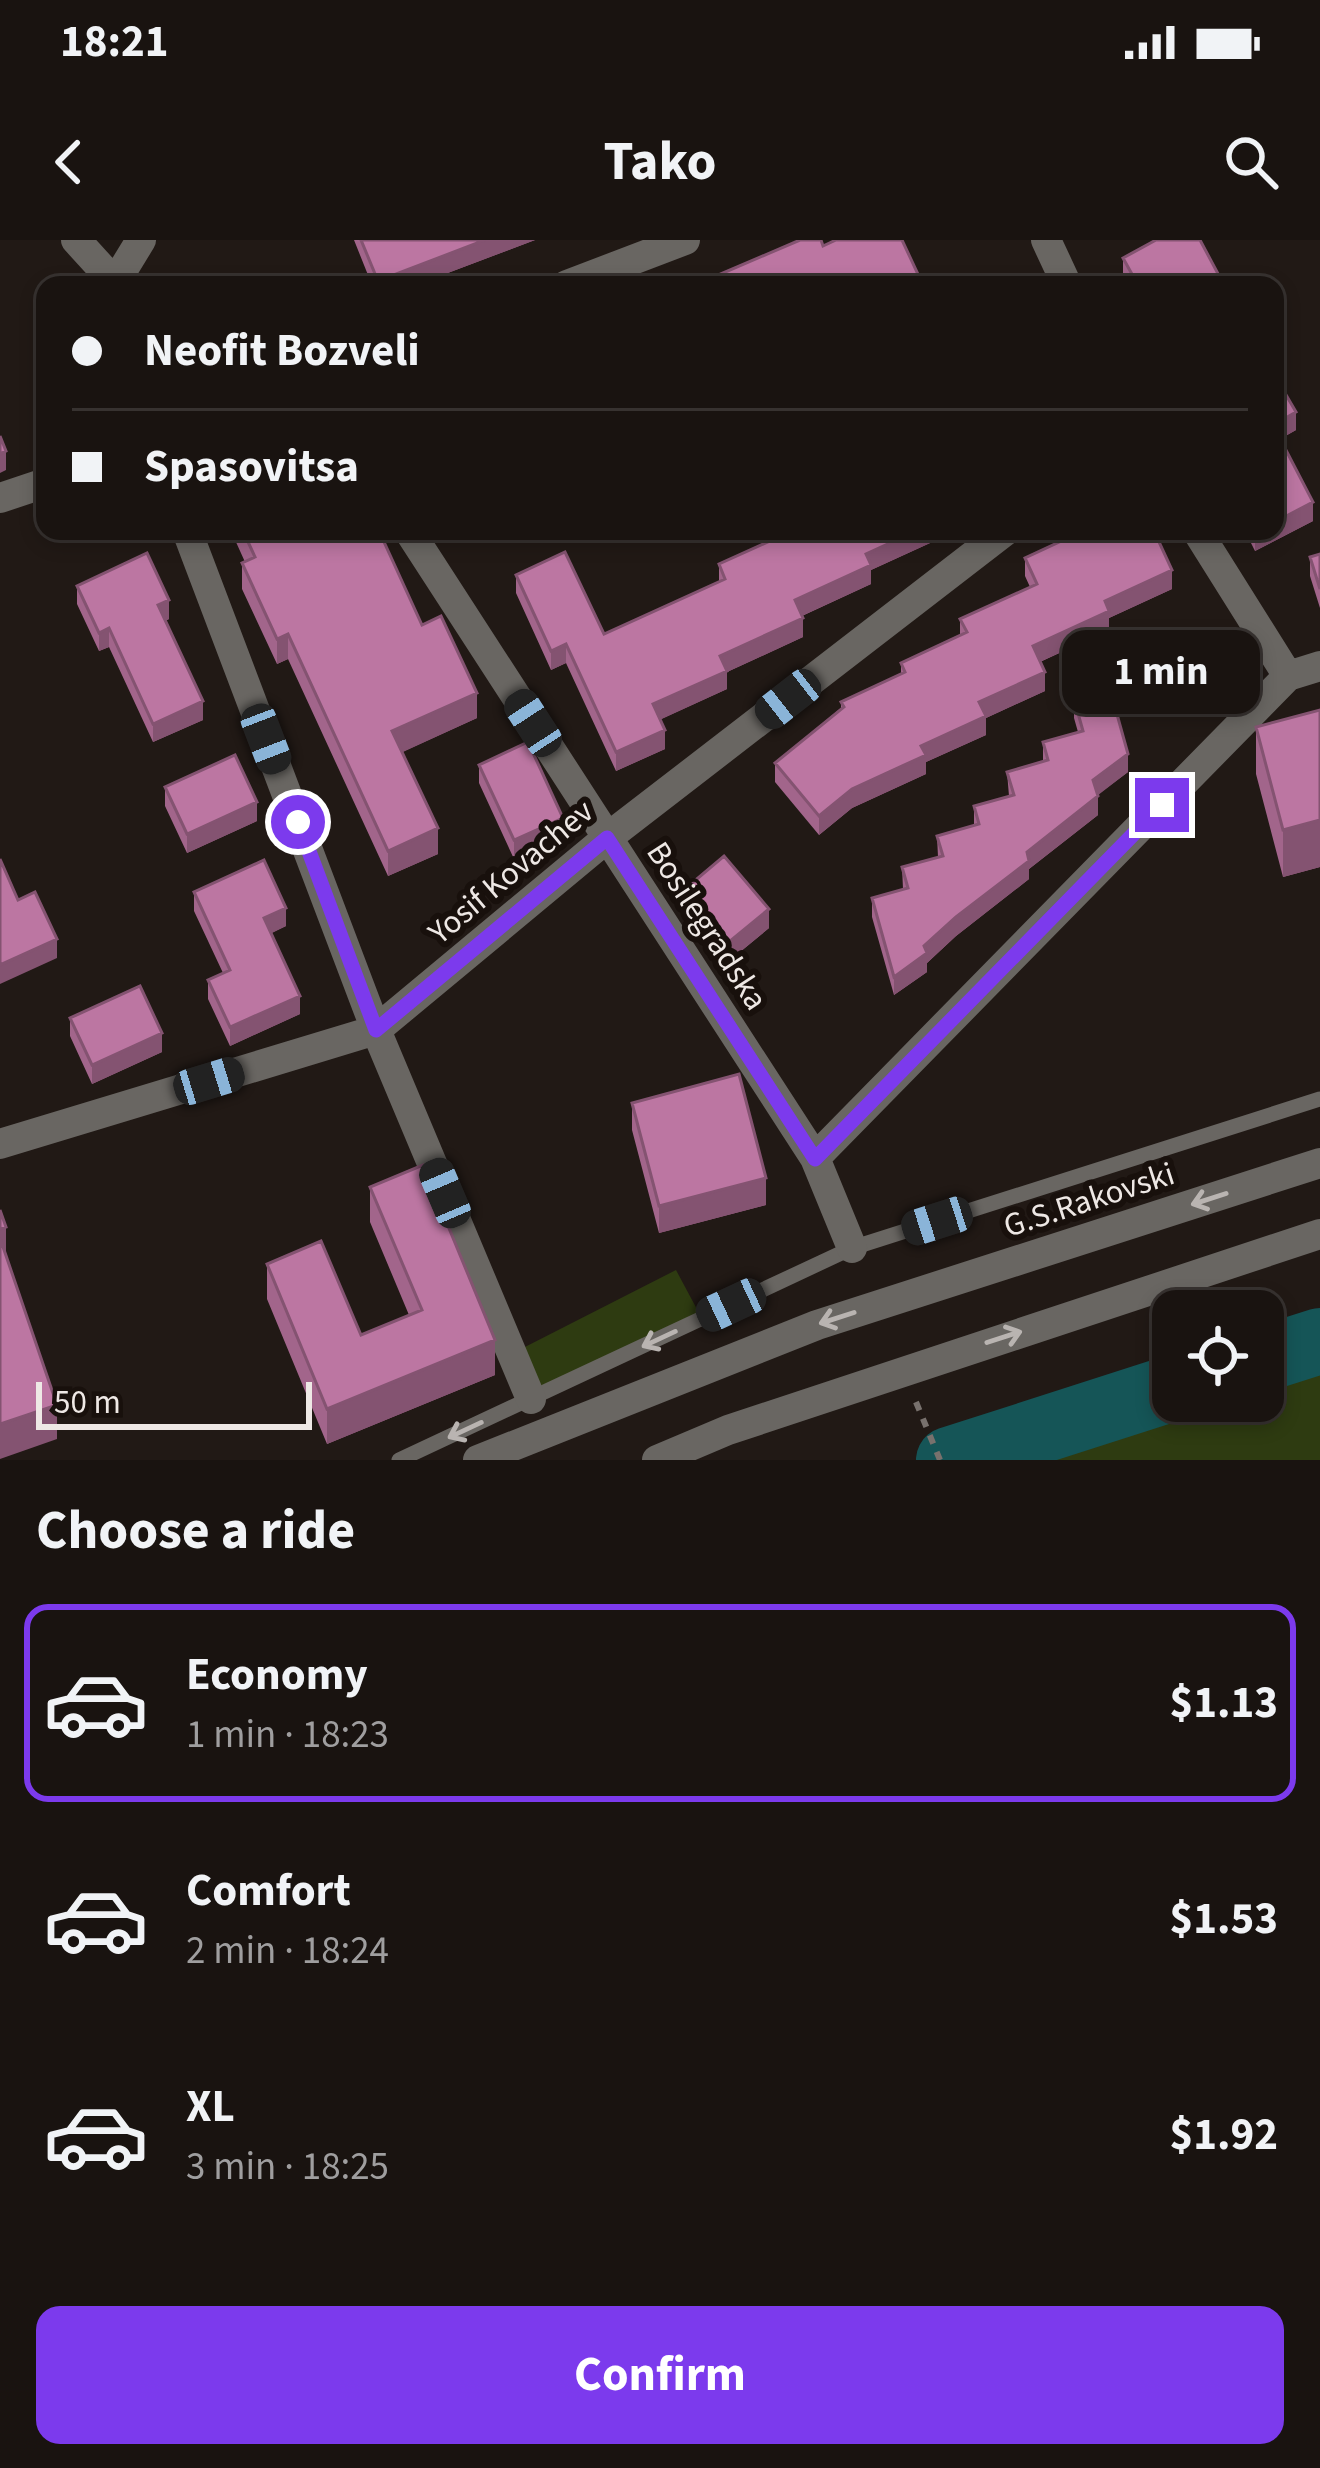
<!DOCTYPE html>
<meta charset="utf-8">
<style>
body{margin:0;font-family:"Source Sans 3",sans-serif;background:#26201e;color:#f1f3f6;height:100vh;display:flex;flex-direction:column;font-size:45px;white-space:nowrap}
*{box-sizing:border-box;margin:0}
p{font-size:39px;color:#9f9e9f}
.icon{flex:none;width:66px;height:66px;fill:none;stroke:currentColor;stroke-width:2;stroke-linecap:round;stroke-linejoin:round}
.map{position:relative;height:1220px;overflow:hidden}
.details{display:flex;flex-direction:column;background:#191310;flex:1}
.details>*{flex:none}
.guide{position:absolute;left:36px;top:36px;width:1248px;height:264px;border-radius:24px;box-shadow:0 6px 18px #0003,0 0 0 3px #373230;display:grid;align-content:center;height:264px;padding:0 36px;background:#191310}
.fabs{position:absolute;left:1152px;top:1050px;display:grid;gap:24px}
.fabs a{display:grid;place-items:center;width:132px;height:132px;border-radius:24px;background:#191310;box-shadow:0 6px 18px #0003,0 0 0 3px #373230;font-size:60px}
.scale{position:absolute;left:36px;bottom:30px;width:276px;box-sizing:border-box;padding-left:12px;border:6px solid #eee8e5;border-top:0;font-size:33px;line-height:42px;white-space:nowrap;color:#eee8e5;-webkit-text-stroke:9px #18100c;paint-order:stroke}
.end{position:absolute;width:54px;height:54px;margin:-27px;border:15px solid #7c3aed;background:#fff;box-shadow:0 0 0 6px #fff}
.from{border-radius:50%}
.bubble{position:absolute;height:84px;border-radius:24px;background:#191310;box-shadow:0 6px 18px #0003,0 0 0 3px #373230;font-size:39px;font-weight:700;line-height:84px;text-align:center}
.car{position:absolute;width:36px;height:72px;margin:-36px -18px;border-radius:15px;box-shadow:0 0 9px 3px #0007;background:linear-gradient(#222 24%,#8ab4d8 0 40%,#222 0 76%,#8ab4d8 0 86%,#222 0)}
.guide b{display:flex;align-items:center;gap:42px;height:114px;font-size:45px}
.guide b+b{border-top:3px solid #373230}
.guide i{width:30px;height:30px;background:#f1f3f6}
ul{padding:0;list-style:none}
li{display:flex;align-items:center;gap:36px;height:198px;margin:0 24px 18px;padding:0 12px;border:6px solid transparent;border-radius:24px}
li div{flex:1}
li b{display:block;font-size:45px}
li em{font-style:normal;font-weight:700}
li.current{border-color:#7c3aed}
li>.icon{width:108px;height:108px;stroke-width:1.5}
h2{padding:0 36px;font-size:54px;line-height:144px}
.primary-button{display:flex;gap:24px;margin-top:auto;padding:24px 36px}
.primary-button a{flex:1;height:138px;border-radius:24px;background:#7c3aed;color:#fff;font-size:48px;font-weight:700;line-height:138px;text-align:center}
.status{display:flex;justify-content:space-between;align-items:center;height:84px;padding:0 60px;background:#191310;direction:ltr}
.status svg{height:33px;fill:currentColor}
header{display:flex;justify-content:space-between;align-items:center;height:156px;padding:0 36px;background:#191310;font-size:54px;font-weight:700}
.map>svg:first-child{display:block}
.green{fill:#2e3b11}
.lines{fill:none;stroke-linecap:round;stroke-linejoin:round}
.river{stroke:#155557;stroke-width:66}
.path{stroke:#78716d;stroke-width:6;stroke-dasharray:9 9;stroke-linecap:butt}
.service{stroke:#696662;stroke-width:15}
.minor{stroke:#696662;stroke-width:30}
.tertiary{stroke:#696662;stroke-width:30}
.wall{fill:#a2658b}
.shaded-wall{fill:#845371}
.building{fill:#bc76a2;stroke:#845371;stroke-width:3}
.oneway{stroke:#b9b4b1}
.route{stroke:#7c3aed;stroke-width:15}
.labels{text-anchor:middle;dominant-baseline:central;stroke-width:12;stroke-linejoin:round;paint-order:stroke}
.street-label{font-size:33px;fill:#eee8e5;stroke:#18100c}
</style>
<div class="status"><b>18:21</b><svg viewBox="0 0 49 12"><path d="M0 12V9h3v3zM5 12V6h3v6zM10 12V3h3v9zM15 12V0h3v12zM26 1h20v11H26zM47 4h2v5h-2z"/></svg></div>
<header><svg class="icon" aria-label="back" viewBox="0 0 24 24"><path d="M15 5l-7 7 7 7"/></svg>Tako<svg class="icon" aria-label="search" viewBox="0 0 24 24"><circle cx="10" cy="10" r="6"/><path d="M15 15l6 6"/></svg></header>
<div class="map">
<svg width="1320" height="1220" viewBox="0 0 1320 1220">
<rect width="100%" height="100%" fill="#211915"/>
<!-- green -->
<path class="green" d="M 676,1030 L 699,1073 L 533,1150 L 519,1110 Z
M 1320,1101 L 1320,1220 L 949,1220 L 1173,1148 L 1173,1161 L 1263,1161 L 1263,1119 Z"/>
<g class="lines">
<!-- river -->
<path class="river" d="M 1263,1119 L 1320,1101
M 949,1220 L 1173,1148"/>
<!-- path -->
<path class="path" d="M 916,1162 L 940,1220"/>
<!-- service -->
<path class="service" d="M 399,1220 L 852,1008 L 1320,859"/>
<!-- minor -->
<path class="minor" d="M 76,0 L 117,45
M 1046,0 L 1067,45
M 123,45 L 116,41 L 141,0
M 567,45 L 685,0
M 0,258 L 45,243
M 187,291 L 376,790 L 531,1159
M 409,291 L 815,918 L 852,1008
M 1197,291 L 1288,436
M 0,904 L 376,790 L 607,598 L 1005,291
M 815,918 L 1288,436 L 1320,426"/>
<!-- tertiary -->
<path class="tertiary" d="M 478,1220 L 817,1085 L 1320,923
M 657,1220 L 728,1190 L 1320,994"/>
</g>
<!-- wall -->
<path class="wall" d="M 354,0 L 535,0 L 416,45 L 372,45 Z
M 1123,18 L 1224,45 L 1127,45 L 1123,37 Z
M 45,123 L 45,150 L 42,143 L 42,124 Z
M 1275,136 L 1296,190 L 1280,199 L 1313,281 L 1255,311 L 1245,291 L 1275,291 Z
M 231,291 L 379,291 L 422,385 L 477,478 L 402,512 L 438,614 L 388,636 L 288,419 L 277,424 L 242,349 L 242,323 L 245,322 Z
M 787,291 L 941,291 L 941,298 L 871,330 L 871,344 L 802,376 L 803,397 L 727,432 L 727,449 L 661,479 L 665,509 L 616,531 L 566,423 L 551,430 L 516,353 L 516,335 L 604,394 L 719,342 L 719,324 L 788,293 Z
M 1320,314 L 1320,368 L 1310,336 L 1310,317 Z
M 1025,318 L 1172,349 L 1109,378 L 1109,390 L 1040,422 L 1045,451 L 986,478 L 986,495 L 926,522 L 926,534 L 852,568 L 819,595 L 775,542 L 775,523 L 841,468 L 841,462 L 901,435 L 901,423 L 960,395 L 960,379 L 1030,347 L 1025,336 Z
M 77,346 L 169,379 L 165,381 L 203,480 L 153,502 L 109,407 L 99,411 L 77,364 Z
M 1074,459 L 1128,532 L 1097,555 L 1098,575 L 1029,629 L 1029,639 L 956,696 L 927,723 L 927,732 L 894,755 L 872,677 L 872,658 L 903,649 L 902,627 L 938,617 L 937,596 L 974,585 L 974,566 L 1009,556 L 1007,532 L 1043,522 L 1043,502 L 1078,492 L 1074,478 Z
M 1320,470 L 1320,627 L 1283,637 L 1256,534 L 1256,487 Z
M 479,525 L 563,597 L 514,619 L 479,543 Z
M 165,547 L 257,581 L 187,613 L 165,566 Z
M 685,649 L 769,688 L 729,721 L 685,668 Z
M 194,652 L 286,686 L 271,693 L 300,774 L 230,806 L 208,759 L 208,740 L 223,733 L 194,671 Z
M 70,778 L 162,812 L 92,844 L 70,796 Z
M 632,863 L 766,965 L 659,993 L 632,890 Z
M 370,947 L 495,1135 L 327,1204 L 267,1059 L 267,1024 L 361,1095 L 409,1075 L 370,982 Z"/>
<!-- shaded-wall -->
<path class="shaded-wall" d="M 485,0 L 535,0 L 416,45 L 378,45 L 378,41 Z
M 1296,172 L 1296,190 L 1275,202 L 1275,184 Z
M 6,211 L 6,230 L 0,233 L 0,214 Z
M 1313,262 L 1313,281 L 1255,311 L 1255,292 L 1275,291 L 1275,282 Z
M 916,291 L 941,291 L 941,298 L 871,330 L 871,344 L 795,379 L 795,360 L 866,314 Z
M 1172,330 L 1172,349 L 1109,378 L 1109,390 L 1033,425 L 1033,406 L 1105,361 Z
M 169,360 L 169,379 L 158,384 L 158,365 Z
M 803,378 L 803,397 L 727,432 L 727,449 L 653,483 L 653,464 L 720,416 Z
M 109,388 L 109,407 L 99,411 L 99,393 Z
M 288,394 L 288,419 L 277,424 L 277,399 Z
M 566,404 L 566,423 L 551,430 L 551,411 Z
M 1045,432 L 1045,451 L 986,478 L 986,495 L 926,522 L 926,534 L 852,568 L 819,595 L 819,576 L 852,549 L 921,506 L 979,462 Z
M 477,453 L 477,478 L 392,517 L 392,491 Z
M 203,461 L 203,480 L 153,502 L 153,484 Z
M 665,490 L 665,509 L 616,531 L 616,512 Z
M 1128,514 L 1128,532 L 1093,559 L 1093,540 Z
M 1098,556 L 1098,575 L 1029,629 L 1029,639 L 956,696 L 927,723 L 927,732 L 894,755 L 894,737 L 924,706 L 1027,612 Z
M 257,562 L 257,581 L 187,613 L 187,594 Z
M 563,578 L 563,597 L 514,619 L 514,600 Z
M 1320,580 L 1320,627 L 1283,637 L 1283,590 Z
M 438,588 L 438,614 L 388,636 L 388,611 Z
M 286,668 L 286,686 L 264,697 L 264,678 Z
M 769,669 L 769,688 L 729,721 L 729,702 Z
M 57,699 L 57,718 L 0,744 L 0,725 Z
M 300,756 L 300,774 L 230,806 L 230,787 Z
M 162,793 L 162,812 L 92,844 L 92,825 Z
M 766,938 L 766,965 L 659,993 L 659,966 Z
M 6,987 L 6,1022 L 0,1024 L 0,989 Z
M 495,1100 L 495,1135 L 327,1204 L 327,1169 Z
M 57,1165 L 57,1199 L 0,1219 L 0,1184 Z"/>
<!-- building -->
<path class="building" d="M 361,0 L 485,0 L 378,41 Z
M 800,0 L 821,0 L 823,6 L 836,0 L 902,0 L 923,45 L 695,45 Z
M 1156,0 L 1200,0 L 1224,45 L 1138,45 L 1123,18 Z
M 1275,136 L 1296,172 L 1275,184 Z
M 1275,189 L 1313,262 L 1275,282 Z
M 0,196 L 6,211 L 0,214 Z
M 243,291 L 379,291 L 422,385 L 441,376 L 477,453 L 392,491 L 438,588 L 388,611 L 288,394 L 277,399 L 242,323 L 255,317 Z
M 792,291 L 916,291 L 866,314 L 871,325 L 795,360 L 803,378 L 720,416 L 727,431 L 653,464 L 665,490 L 616,512 L 566,404 L 551,411 L 516,335 L 565,312 L 604,394 L 725,339 L 719,324 Z
M 1083,291 L 1154,291 L 1172,330 L 1105,361 L 1109,371 L 1033,406 L 1045,432 L 979,462 L 986,476 L 921,506 L 926,515 L 852,549 L 819,576 L 775,523 L 844,467 L 841,462 L 905,432 L 901,423 L 967,392 L 960,379 L 1037,344 L 1025,318 Z
M 147,313 L 169,360 L 158,365 L 203,461 L 153,484 L 109,388 L 99,393 L 77,346 Z
M 1320,314 L 1320,349 L 1310,317 Z
M 1110,449 L 1128,514 L 1093,540 L 1098,556 L 1027,612 L 1029,621 L 956,677 L 924,706 L 927,713 L 894,737 L 872,658 L 908,648 L 902,627 L 943,616 L 937,596 L 979,584 L 974,566 L 1014,555 L 1007,532 L 1048,520 L 1043,502 L 1083,491 L 1074,459 Z
M 1320,470 L 1320,580 L 1283,590 L 1256,487 Z
M 528,502 L 563,578 L 514,600 L 479,525 Z
M 235,515 L 257,562 L 187,594 L 165,547 Z
M 724,616 L 769,669 L 729,702 L 685,649 Z
M 0,619 L 18,660 L 35,652 L 57,699 L 0,725 Z
M 264,620 L 286,668 L 264,678 L 300,756 L 230,787 L 208,740 L 230,730 L 194,652 Z
M 140,746 L 162,793 L 92,825 L 70,778 Z
M 739,834 L 766,938 L 659,966 L 632,863 Z
M 423,925 L 495,1100 L 327,1169 L 267,1024 L 321,1001 L 361,1095 L 422,1070 L 370,947 Z
M 0,970 L 6,987 L 0,989 Z
M 0,998 L 57,1165 L 0,1184 Z"/>
<!-- one-way arrows -->
<defs><path id="oneway-shaft" d="M-6 0H5M1.5-3L5.5 0L1.5 3" fill="none" stroke-width="1.6" stroke-linecap="round" stroke-linejoin="round" transform="scale(3)"/></defs>
<g class="oneway">
<use href="#oneway-shaft" transform="translate(1209 959) rotate(162)"/>
<use href="#oneway-shaft" transform="translate(837 1078) rotate(162)"/>
<use href="#oneway-shaft" transform="translate(1004 1097) rotate(-18)"/>
<use href="#oneway-shaft" transform="translate(659 1099) rotate(155)"/>
<use href="#oneway-shaft" transform="translate(465 1190) rotate(155)"/>
</g>
<g class="lines">
<!-- route -->
<path class="route" d="M 298,582 L 376,790 L 607,598 L 815,919 L 1162,565"/>
</g>
<g class="labels">
<!-- street labels -->
<g class="street-label">
<text transform="translate(511 632) rotate(-40)">Yosif Kovachev</text>
<text transform="translate(707 686) rotate(57)">Bosilegradska</text>
<text transform="translate(1089 960) rotate(-18)">G.S.Rakovski</text>
</g>
</g>
</svg>
<div class="fabs">
<a><svg class="icon" aria-label="locate" viewBox="0 0 24 24"><circle cx="12" cy="12" r="6"/><path d="M12 2v4M12 18v4M2 12h4M18 12h4"/></svg></a>
</div>
<div class="scale">50 m</div>
<i class="end from" style="left:298px;top:582px"></i>
<i class="end" style="left:1162px;top:565px"></i>
<div class="bubble" style="left:1062px;top:390px;width:198px">1 min</div>
<i class="car" style="left:788px;top:459px;rotate:232deg"></i>
<i class="car" style="left:533px;top:483px;rotate:327deg"></i>
<i class="car" style="left:266px;top:499px;rotate:159deg"></i>
<i class="car" style="left:209px;top:841px;rotate:73deg"></i>
<i class="car" style="left:445px;top:953px;rotate:337deg"></i>
<i class="car" style="left:937px;top:981px;rotate:252deg"></i>
<i class="car" style="left:731px;top:1065px;rotate:245deg"></i>
<div class="guide">
<b><i class="from"></i>Neofit Bozveli</b>
<b><i></i>Spasovitsa</b>
</div>
</div>
<section class="details">
<h2>Choose a ride</h2>
<ul>
<li class="current"><svg class="icon" aria-label="car" viewBox="0 0 24 24"><path d="M5 17H2v-5l4-1 3-4h7l3 4 3 1v5h-3M9 17h6M6 11h13"/><circle cx="7" cy="17" r="2"/><circle cx="17" cy="17" r="2"/></svg><div><b>Economy</b><p>1 min · 18:23</p></div><em>$1.13</em></li>
<li><svg class="icon" aria-label="car" viewBox="0 0 24 24"><path d="M5 17H2v-5l4-1 3-4h7l3 4 3 1v5h-3M9 17h6M6 11h13"/><circle cx="7" cy="17" r="2"/><circle cx="17" cy="17" r="2"/></svg><div><b>Comfort</b><p>2 min · 18:24</p></div><em>$1.53</em></li>
<li><svg class="icon" aria-label="car" viewBox="0 0 24 24"><path d="M5 17H2v-5l4-1 3-4h7l3 4 3 1v5h-3M9 17h6M6 11h13"/><circle cx="7" cy="17" r="2"/><circle cx="17" cy="17" r="2"/></svg><div><b>XL</b><p>3 min · 18:25</p></div><em>$1.92</em></li>
</ul>
<div class="primary-button"><a>Confirm</a></div>
</section>
